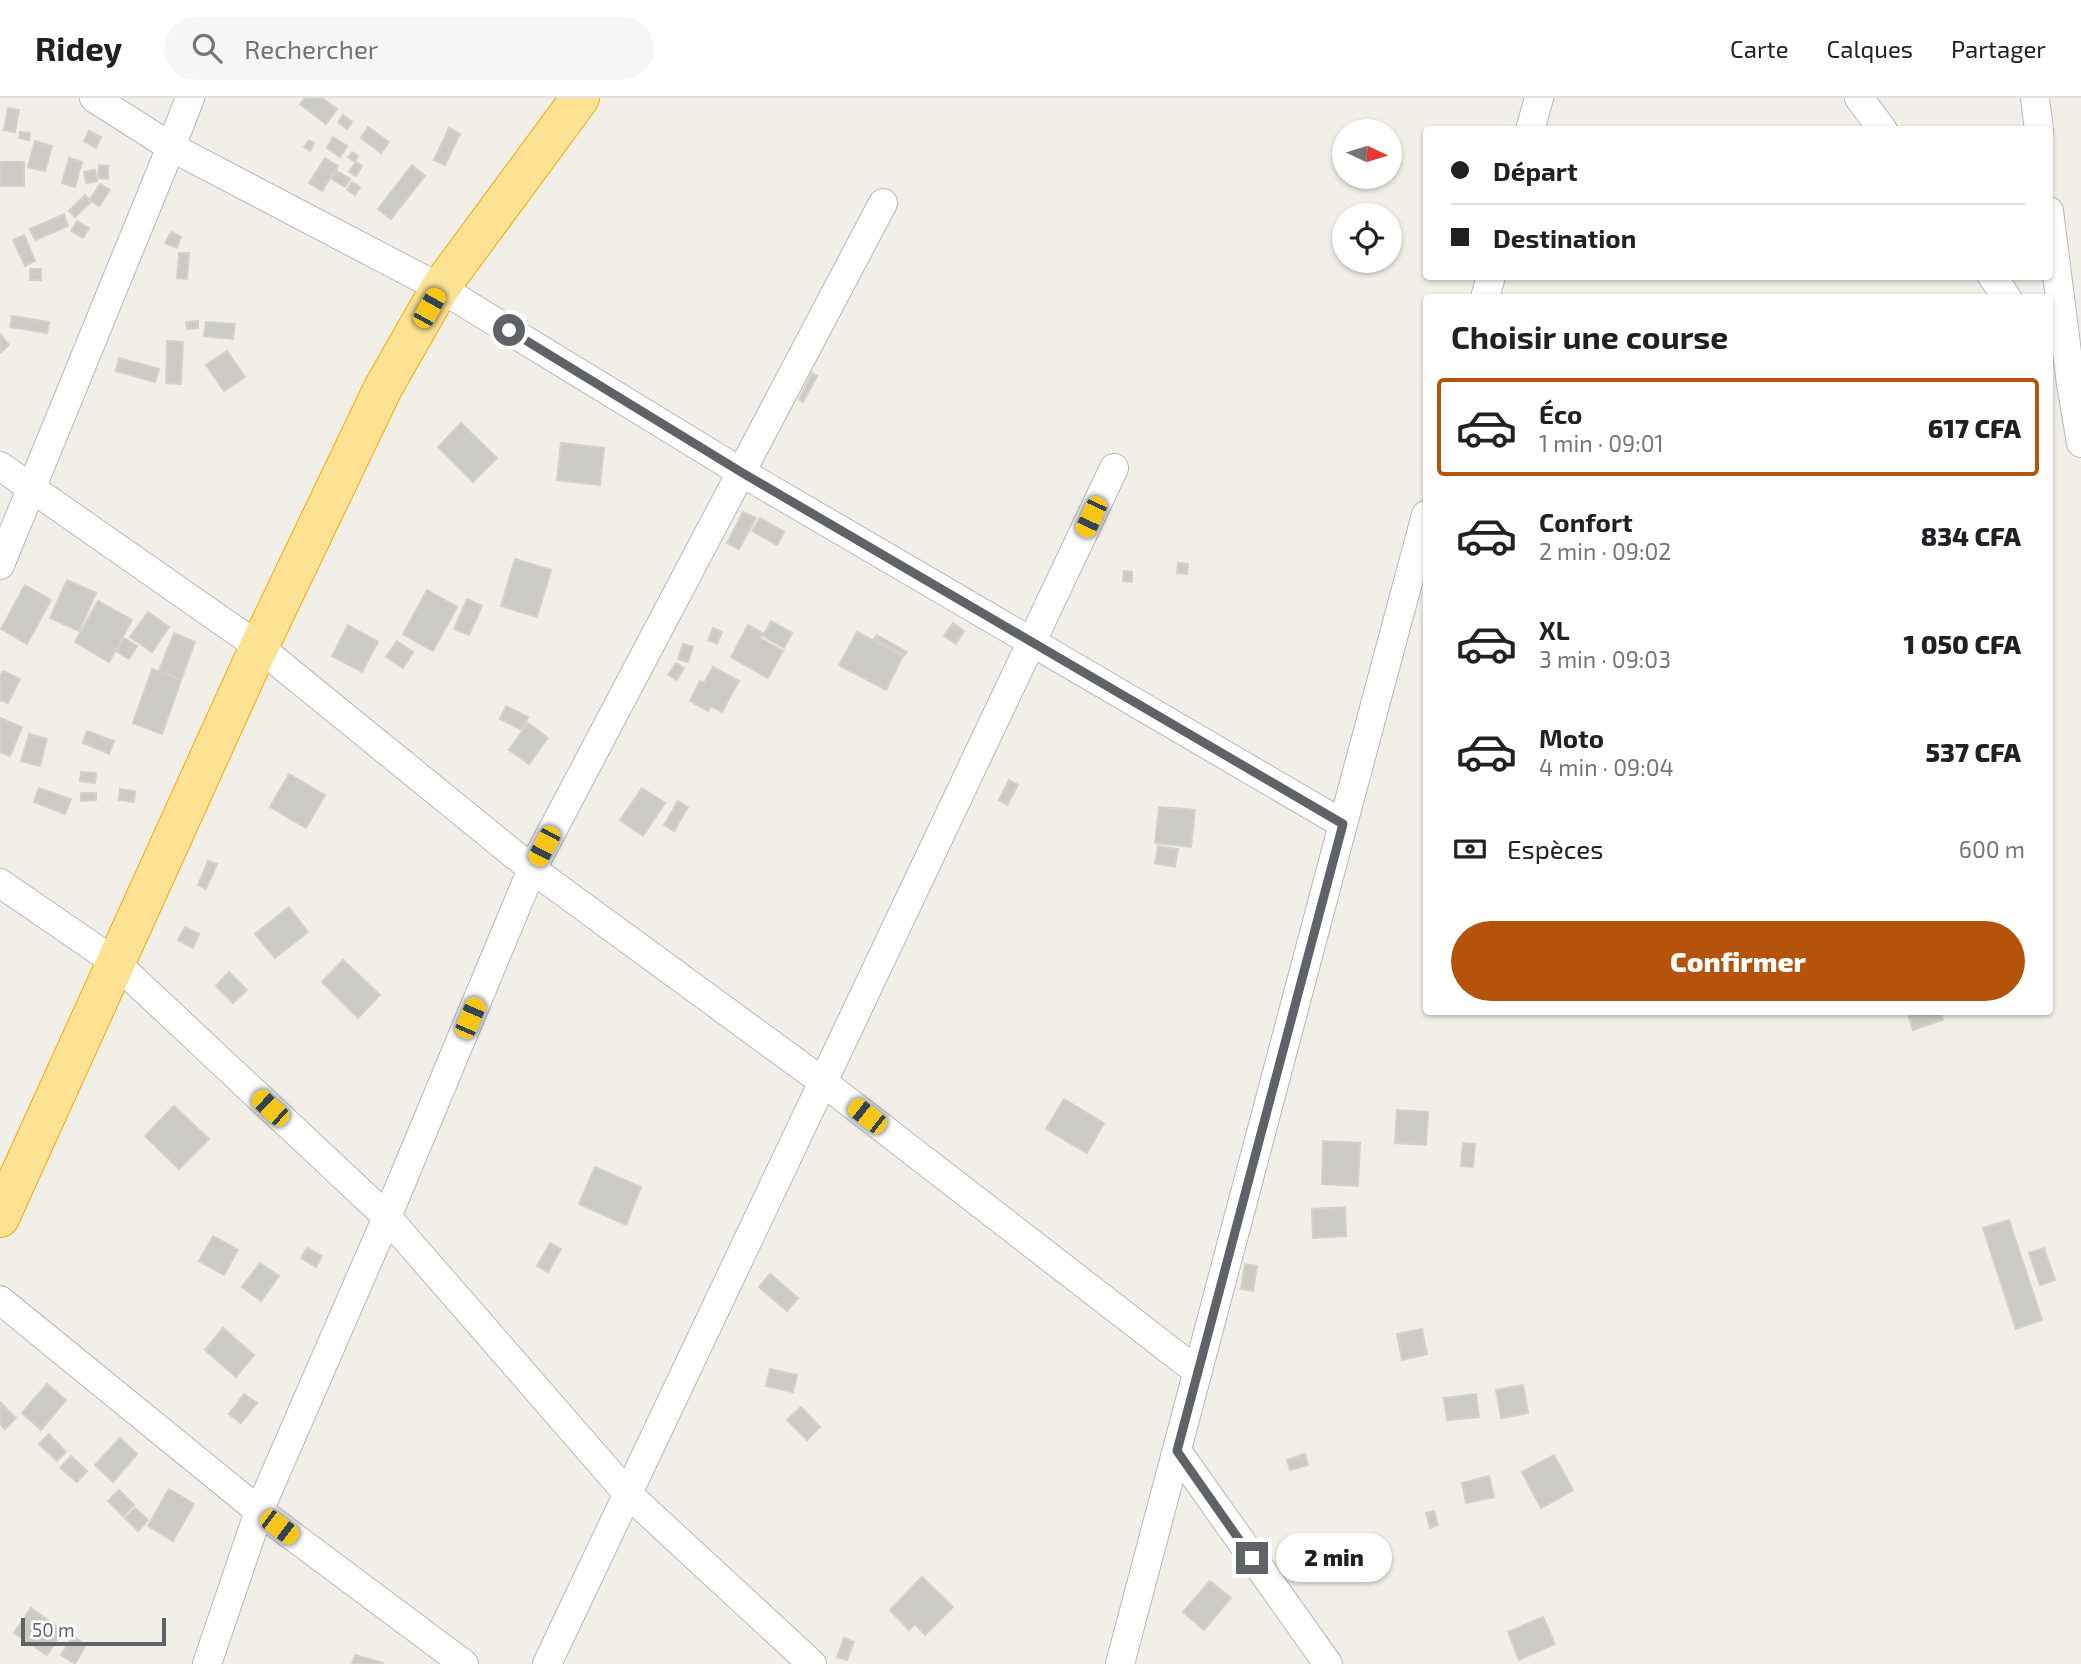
<!DOCTYPE html>
<html lang="fr">
<meta charset="utf-8">
<style>
body{margin:0;font-family:"Exo 2",sans-serif;background:#f6f6f6;color:#202124;height:100vh;display:flex;flex-direction:column;font-size:26px;white-space:nowrap}
*{box-sizing:border-box;margin:0}
p{font-size:23px;color:#757577}
.icon{flex:none;width:38px;height:38px;fill:none;stroke:currentColor;stroke-width:2;stroke-linecap:round;stroke-linejoin:round}
.map{position:relative;flex:1;overflow:hidden}
.panel{position:absolute;left:1423px;top:196px;width:630px;height:721px;display:flex;flex-direction:column;background:#fff;border-radius:7px;box-shadow:0 2px 5px #0004}
.panel>*{flex:none}
.banner{position:absolute;left:1423px;top:28px;width:630px;height:154px;border-radius:7px;box-shadow:0 2px 5px #0004;display:grid;align-content:center;height:154px;padding:0 28px;background:#fff}
.needle{width:46px;rotate:94deg}
.controls{position:absolute;left:1332px;top:21px;display:grid;gap:14px}
.controls a{display:grid;place-items:center;width:70px;height:70px;border-radius:50%;background:#fff;box-shadow:0 2px 5px #0004;font-size:35px}
.scale{position:absolute;left:21px;bottom:18px;width:145px;box-sizing:border-box;padding-left:7px;border:4px solid #5f6368;border-top:0;font-size:19px;line-height:24px;white-space:nowrap;color:#5f6368;-webkit-text-stroke:5px #fff;paint-order:stroke}
.end{position:absolute;width:32px;height:32px;margin:-16px;border:9px solid #5f6368;background:#fff;box-shadow:0 0 0 4px #fff}
.from{border-radius:50%}
.bubble{position:absolute;height:49px;border-radius:24px;background:#fff;box-shadow:0 2px 5px #0004;font-size:23px;font-weight:800;line-height:49px;text-align:center}
.car{position:absolute;width:21px;height:42px;margin:-21px -10px;border-radius:9px;box-shadow:0 0 5px 2px #0007;background:linear-gradient(#f5c518 24%,#345 0 40%,#f5c518 0 76%,#345 0 86%,#f5c518 0)}
.banner b{display:flex;align-items:center;gap:24px;height:66px;font-size:26px}
.banner b+b{border-top:2px solid #e0e0e0}
.banner i{width:18px;height:18px;background:#202124}
ul{padding:0;list-style:none}
li{display:flex;align-items:center;gap:21px;height:98px;margin:0 14px 10px;padding:0 14px;border:4px solid transparent;border-radius:7px}
li div{flex:1}
li b{display:block;font-size:26px}
li em{font-style:normal;font-weight:800}
li.current{border-color:#b45309}
li>.icon{width:63px;height:63px;stroke-width:1.5}
h2{padding:0 28px;font-size:32px;line-height:84px}
.pay{display:flex;align-items:center;gap:18px;height:77px;padding:0 28px;font-size:26px}
.pay p{margin-inline-start:auto}
.button{display:flex;gap:14px;margin-top:auto;padding:14px 28px}
.button a{flex:1;height:80px;border-radius:42px;background:#b45309;color:#fff;font-size:28px;font-weight:800;line-height:80px;text-align:center}
header{display:flex;align-items:center;gap:42px;box-sizing:border-box;height:98px;padding:0 35px;background:#fff;border-bottom:2px solid #e0e0e0}
header strong{font-size:33px}
nav{display:flex;gap:38px;margin-inline-start:auto;font-size:24px}
.search{width:490px;height:63px;background:#f6f6f6;display:flex;align-items:center;gap:18px;box-sizing:border-box;padding:0 24px;border-radius:38px;color:#757577;font-size:26px}
.map>svg:first-child{display:block}
.building{fill:#cccac5;stroke:#d6d1c6;stroke-width:2}
.lines{fill:none;stroke-linecap:round;stroke-linejoin:round}
.minor-casing{stroke:#b5b8bc;stroke-width:30}
.highway-casing{stroke:#f9ab00;stroke-width:40}
.minor{stroke:#fff;stroke-width:28}
.highway{stroke:#fde293;stroke-width:38}
.route{stroke:#5f6368;stroke-width:9}
</style>
<header>
<strong>Ridey</strong>
<div class="search"><svg class="icon" aria-label="search" viewBox="0 0 24 24"><circle cx="10" cy="10" r="6"/><path d="M15 15l6 6"/></svg>Rechercher</div>
<nav><a>Carte</a><a>Calques</a><a>Partager</a></nav>
</header>
<div class="map">
<svg width="2081" height="1566" viewBox="0 0 2081 1566">
<rect width="100%" height="100%" fill="#f1efe8"/>
<!-- building -->
<path class="building" d="M 305,0 L 322,0 L 337,11 L 326,26 L 300,6 Z
M 8,10 L 19,12 L 15,34 L 4,32 Z
M 343,17 L 352,24 L 347,31 L 338,24 Z
M 368,29 L 389,44 L 381,55 L 361,40 Z
M 449,30 L 460,36 L 445,67 L 434,62 Z
M 89,33 L 101,39 L 96,50 L 84,43 Z
M 20,34 L 30,35 L 29,42 L 19,40 Z
M 333,39 L 347,48 L 340,59 L 327,50 Z
M 309,42 L 314,45 L 310,53 L 304,49 Z
M 35,43 L 52,48 L 45,73 L 28,69 Z
M 352,54 L 358,58 L 355,64 L 348,59 Z
M 69,60 L 82,64 L 75,89 L 62,85 Z
M 325,60 L 338,68 L 322,93 L 309,85 Z
M 0,64 L 24,64 L 24,88 L 0,88 Z
M 356,64 L 362,68 L 356,78 L 349,74 Z
M 99,67 L 108,68 L 108,81 L 98,80 Z
M 412,67 L 425,78 L 391,121 L 378,111 Z
M 95,72 L 97,83 L 86,85 L 84,74 Z
M 337,73 L 350,81 L 345,89 L 332,81 Z
M 352,84 L 360,89 L 355,97 L 347,92 Z
M 100,86 L 110,92 L 99,108 L 90,102 Z
M 85,97 L 91,104 L 75,119 L 69,113 Z
M 64,116 L 68,128 L 35,142 L 30,131 Z
M 77,123 L 89,130 L 83,140 L 71,133 Z
M 171,134 L 181,139 L 177,150 L 165,145 Z
M 24,137 L 35,163 L 25,168 L 13,142 Z
M 179,155 L 189,155 L 187,181 L 177,180 Z
M 30,171 L 41,171 L 41,182 L 30,182 Z
M 12,218 L 49,224 L 47,235 L 10,229 Z
M 198,223 L 198,230 L 187,231 L 186,224 Z
M 206,224 L 235,226 L 233,241 L 204,238 Z
M 0,236 L 9,247 L 0,255 Z
M 167,243 L 183,244 L 181,286 L 166,285 Z
M 227,253 L 245,279 L 224,293 L 206,267 Z
M 119,260 L 159,271 L 155,284 L 116,273 Z
M 812,275 L 817,278 L 803,304 L 799,302 Z
M 461,325 L 497,360 L 473,384 L 438,349 Z
M 561,345 L 604,350 L 600,387 L 557,382 Z
M 743,414 L 756,420 L 739,451 L 727,445 Z
M 760,420 L 784,434 L 777,447 L 752,433 Z
M 515,461 L 551,472 L 537,519 L 501,508 Z
M 1178,465 L 1188,466 L 1187,476 L 1177,475 Z
M 1124,473 L 1132,474 L 1132,484 L 1123,483 Z
M 67,482 L 96,495 L 79,533 L 50,520 Z
M 25,487 L 51,502 L 27,546 L 1,531 Z
M 427,492 L 457,509 L 433,553 L 403,536 Z
M 467,501 L 482,508 L 469,537 L 454,531 Z
M 98,503 L 132,522 L 109,564 L 75,544 Z
M 148,514 L 169,529 L 152,554 L 130,539 Z
M 771,523 L 792,535 L 784,550 L 763,538 Z
M 953,525 L 964,533 L 956,546 L 944,538 Z
M 348,527 L 378,544 L 362,574 L 332,558 Z
M 748,527 L 763,535 L 760,540 L 783,553 L 768,580 L 731,559 Z
M 713,530 L 722,534 L 717,546 L 708,542 Z
M 857,534 L 903,558 L 886,592 L 839,567 Z
M 174,535 L 195,544 L 181,582 L 159,573 Z
M 877,537 L 907,554 L 905,557 L 874,541 Z
M 124,540 L 137,548 L 129,561 L 116,553 Z
M 397,543 L 413,554 L 403,570 L 386,559 Z
M 683,546 L 693,549 L 688,564 L 678,561 Z
M 676,565 L 684,570 L 677,582 L 668,577 Z
M 713,569 L 739,583 L 722,614 L 711,608 L 708,613 L 690,603 L 700,583 L 704,585 Z
M 152,571 L 181,582 L 162,636 L 133,625 Z
M 3,573 L 20,581 L 8,605 L 0,602 L 0,578 Z
M 506,608 L 528,619 L 522,632 L 500,621 Z
M 0,620 L 22,629 L 10,658 L 0,654 Z
M 528,625 L 548,640 L 529,666 L 509,652 Z
M 87,633 L 114,643 L 109,656 L 83,645 Z
M 29,636 L 47,641 L 40,668 L 21,663 Z
M 81,674 L 96,675 L 95,685 L 80,683 Z
M 289,676 L 325,697 L 306,730 L 270,709 Z
M 1009,682 L 1018,687 L 1007,707 L 999,702 Z
M 39,690 L 71,701 L 65,716 L 34,704 Z
M 642,690 L 665,705 L 643,738 L 620,722 Z
M 120,691 L 135,693 L 134,704 L 119,702 Z
M 81,695 L 96,695 L 96,702 L 81,703 Z
M 678,703 L 688,709 L 674,733 L 664,727 Z
M 1159,709 L 1195,712 L 1191,749 L 1155,745 Z
M 1158,748 L 1178,751 L 1175,769 L 1155,765 Z
M 208,763 L 217,766 L 206,791 L 198,787 Z
M 289,809 L 308,834 L 275,860 L 255,836 Z
M 185,829 L 199,836 L 193,850 L 178,842 Z
M 343,862 L 380,897 L 358,920 L 322,884 Z
M 229,874 L 247,892 L 233,905 L 216,888 Z
M 1907,914 L 1940,914 L 1943,922 L 1913,932 Z
M 1064,1001 L 1104,1025 L 1087,1055 L 1046,1031 Z
M 174,1008 L 209,1041 L 179,1071 L 145,1038 Z
M 1397,1012 L 1428,1014 L 1426,1047 L 1395,1045 Z
M 1323,1043 L 1360,1045 L 1358,1088 L 1322,1086 Z
M 1463,1045 L 1475,1046 L 1473,1069 L 1461,1068 Z
M 595,1069 L 641,1089 L 626,1127 L 579,1106 Z
M 1345,1109 L 1346,1138 L 1313,1140 L 1312,1111 Z
M 2009,1122 L 2042,1222 L 2016,1231 L 1983,1130 Z
M 213,1138 L 238,1152 L 224,1177 L 199,1163 Z
M 550,1145 L 561,1151 L 548,1174 L 537,1168 Z
M 307,1150 L 322,1158 L 316,1169 L 301,1160 Z
M 2044,1150 L 2055,1182 L 2040,1187 L 2029,1155 Z
M 260,1165 L 279,1178 L 261,1203 L 242,1189 Z
M 1245,1166 L 1257,1168 L 1253,1193 L 1241,1191 Z
M 770,1176 L 798,1200 L 787,1213 L 759,1189 Z
M 223,1230 L 254,1257 L 236,1279 L 205,1252 Z
M 1422,1231 L 1427,1256 L 1402,1262 L 1397,1236 Z
M 770,1271 L 797,1277 L 793,1294 L 766,1288 Z
M 47,1286 L 66,1302 L 41,1332 L 22,1315 Z
M 1523,1287 L 1528,1315 L 1501,1320 L 1496,1292 Z
M 244,1296 L 257,1305 L 241,1325 L 229,1316 Z
M 1476,1296 L 1479,1319 L 1447,1322 L 1444,1300 Z
M 0,1304 L 16,1320 L 5,1331 L 0,1326 Z
M 801,1309 L 820,1329 L 807,1342 L 787,1322 Z
M 49,1336 L 66,1354 L 57,1363 L 39,1346 Z
M 120,1340 L 137,1356 L 113,1384 L 95,1367 Z
M 1305,1356 L 1308,1367 L 1290,1372 L 1287,1362 Z
M 1554,1357 L 1573,1392 L 1541,1410 L 1522,1374 Z
M 71,1358 L 87,1373 L 77,1384 L 60,1370 Z
M 1489,1378 L 1494,1399 L 1466,1405 L 1462,1385 Z
M 169,1391 L 194,1406 L 173,1443 L 148,1428 Z
M 119,1392 L 134,1407 L 123,1418 L 108,1403 Z
M 135,1410 L 148,1422 L 138,1433 L 125,1420 Z
M 1434,1413 L 1438,1427 L 1430,1430 L 1426,1415 Z
M 922,1479 L 953,1509 L 925,1537 L 915,1526 L 909,1532 L 890,1512 Z
M 1210,1483 L 1231,1500 L 1204,1532 L 1183,1514 Z
M 31,1510 L 63,1533 L 47,1557 L 14,1535 Z
M 1543,1519 L 1555,1546 L 1519,1562 L 1508,1534 Z
M 73,1538 L 86,1547 L 75,1566 L 61,1557 Z
M 844,1540 L 854,1544 L 847,1562 L 837,1559 Z
M 355,1557 L 383,1565 L 382,1566 L 352,1566 Z"/>
<g class="lines">
<!-- minor casing -->
<g class="minor-casing">
<path id="minor" d="M 94,0 L 171,49 L 440,190 L 741,374 L 1343,726 L 1120,1566
M 1859,0 L 1883,32
M 2035,0 L 2039,32
M 1530,32 L 1539,0
M 2049,113 L 2071,286 L 2081,345
M 1992,178 L 2007,200
M 1485,200 L 1491,178
M 0,368 L 259,549 L 532,771 L 823,984 L 1198,1274
M 0,467 L 171,49 L 190,0
M 1343,726 L 1426,417
M 0,785 L 115,864 L 387,1119 L 627,1395 L 812,1566
M 0,1202 L 259,1413 L 464,1566
M 1177,1353 L 1328,1566
M 207,1566 L 259,1413 L 387,1119 L 532,771 L 883,105
M 547,1566 L 1114,370"/>
</g>
<!-- highway casing -->
<g class="highway-casing">
<path id="highway" d="M 0,1120 L 259,549 L 383,290 L 440,190 L 580,0"/>
</g>
<!-- minor -->
<use href="#minor" class="minor"/>
<!-- highway -->
<use href="#highway" class="highway"/>
</g>
<g class="lines">
<!-- route -->
<path class="route" d="M 509,232 L 741,374 L 1343,726 L 1177,1353 L 1252,1460"/>
</g>
</svg>
<div class="controls">
<a><svg class="needle" viewBox="-14 -14 28 28"><path d="M0-13l5 13h-10z" fill="#e53935"/><path d="M0 13l5-13h-10z" fill="#757577"/></svg></a>
<a><svg class="icon" aria-label="locate" viewBox="0 0 24 24"><circle cx="12" cy="12" r="6"/><path d="M12 2v4M12 18v4M2 12h4M18 12h4"/></svg></a>
</div>
<div class="scale">50 m</div>
<i class="end from" style="left:509px;top:232px"></i>
<i class="end" style="left:1252px;top:1460px"></i>
<div class="bubble" style="left:1276px;top:1435px;width:116px">2 min</div>
<i class="car" style="left:429px;top:210px;rotate:29deg"></i>
<i class="car" style="left:1091px;top:419px;rotate:205deg"></i>
<i class="car" style="left:544px;top:748px;rotate:208deg"></i>
<i class="car" style="left:470px;top:920px;rotate:23deg"></i>
<i class="car" style="left:270px;top:1010px;rotate:313deg"></i>
<i class="car" style="left:867px;top:1018px;rotate:308deg"></i>
<i class="car" style="left:279px;top:1429px;rotate:127deg"></i>
<div class="banner">
<b><i class="from"></i>Départ</b>
<b><i></i>Destination</b>
</div>
<section class="panel">
<h2>Choisir une course</h2>
<ul>
<li class="current"><svg class="icon" aria-label="car" viewBox="0 0 24 24"><path d="M5 17H2v-5l4-1 3-4h7l3 4 3 1v5h-3M9 17h6M6 11h13"/><circle cx="7" cy="17" r="2"/><circle cx="17" cy="17" r="2"/></svg><div><b>Éco</b><p>1 min · 09:01</p></div><em>617 CFA</em></li>
<li><svg class="icon" aria-label="car" viewBox="0 0 24 24"><path d="M5 17H2v-5l4-1 3-4h7l3 4 3 1v5h-3M9 17h6M6 11h13"/><circle cx="7" cy="17" r="2"/><circle cx="17" cy="17" r="2"/></svg><div><b>Confort</b><p>2 min · 09:02</p></div><em>834 CFA</em></li>
<li><svg class="icon" aria-label="car" viewBox="0 0 24 24"><path d="M5 17H2v-5l4-1 3-4h7l3 4 3 1v5h-3M9 17h6M6 11h13"/><circle cx="7" cy="17" r="2"/><circle cx="17" cy="17" r="2"/></svg><div><b>XL</b><p>3 min · 09:03</p></div><em>1 050 CFA</em></li>
<li><svg class="icon" aria-label="car" viewBox="0 0 24 24"><path d="M5 17H2v-5l4-1 3-4h7l3 4 3 1v5h-3M9 17h6M6 11h13"/><circle cx="7" cy="17" r="2"/><circle cx="17" cy="17" r="2"/></svg><div><b>Moto</b><p>4 min · 09:04</p></div><em>537 CFA</em></li>
</ul>
<div class="pay"><svg class="icon" aria-label="cash" viewBox="0 0 24 24"><path d="M3 7h18v10H3z"/><circle cx="12" cy="12" r="2"/></svg>Espèces<p>600 m</p></div>
<div class="button"><a>Confirmer</a></div>
</section>
</div>
